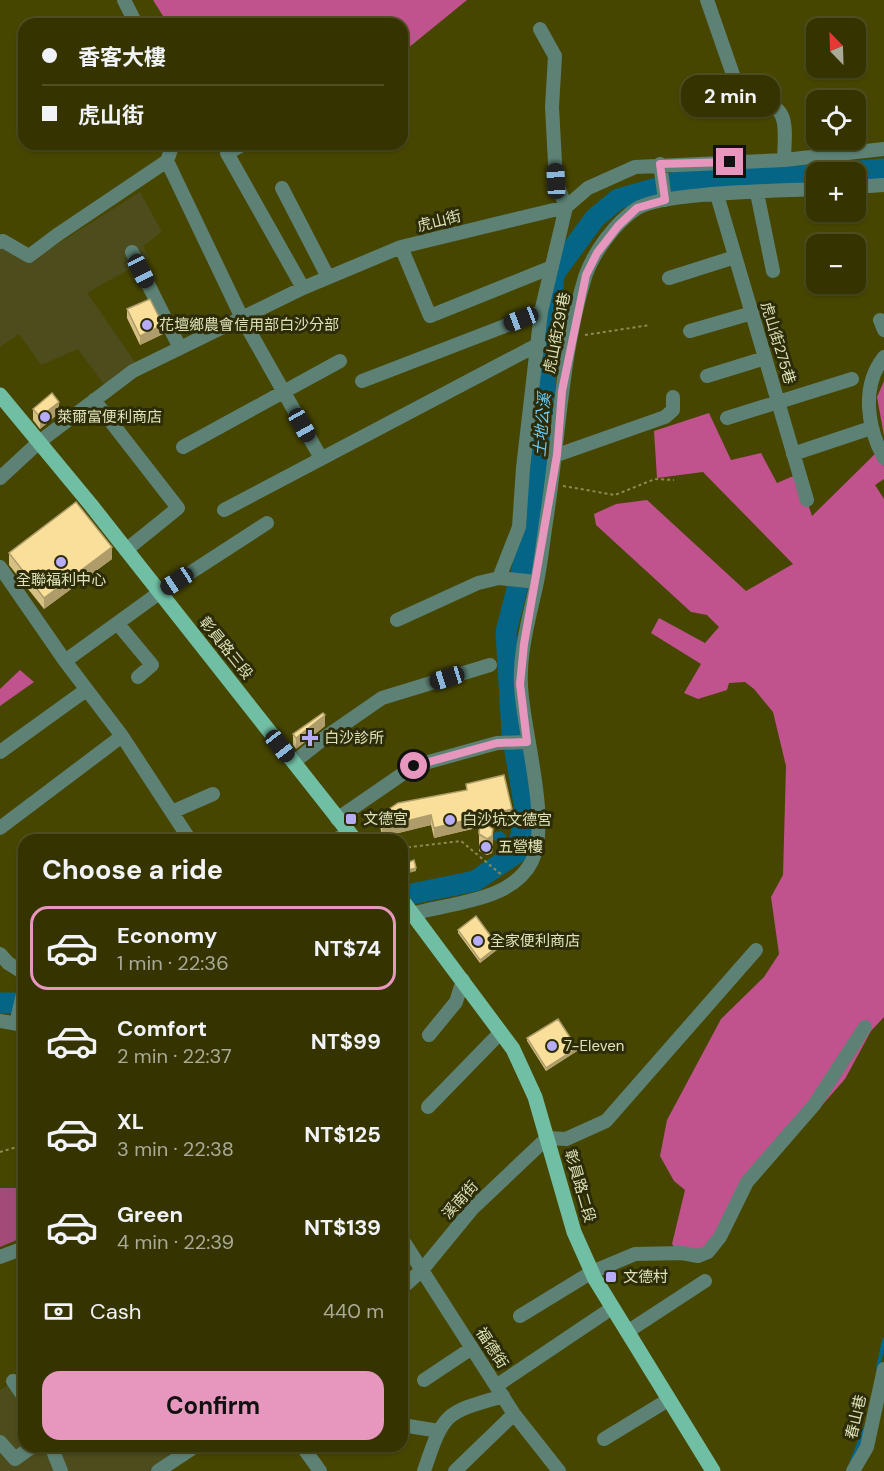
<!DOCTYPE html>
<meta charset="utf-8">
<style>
body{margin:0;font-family:"DM Sans","Noto Sans TC",sans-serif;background:#3d3c0a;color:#f1f3f6;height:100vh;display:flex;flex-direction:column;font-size:22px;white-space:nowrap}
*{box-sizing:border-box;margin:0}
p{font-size:20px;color:#aa9}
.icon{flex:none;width:33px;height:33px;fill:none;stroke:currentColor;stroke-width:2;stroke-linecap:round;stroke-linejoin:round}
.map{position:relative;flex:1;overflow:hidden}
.panel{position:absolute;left:18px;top:834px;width:390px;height:618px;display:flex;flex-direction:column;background:#353400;border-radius:18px;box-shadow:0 2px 4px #0004,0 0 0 2px #4f4f22}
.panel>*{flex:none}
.hud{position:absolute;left:18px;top:18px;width:390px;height:132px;border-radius:18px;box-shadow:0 2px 4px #0004,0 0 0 2px #4f4f22;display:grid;align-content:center;height:132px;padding:0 24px;background:#353400}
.needle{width:39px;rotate:337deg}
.tools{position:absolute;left:806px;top:18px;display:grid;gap:12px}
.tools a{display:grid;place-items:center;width:60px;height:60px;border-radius:12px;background:#353400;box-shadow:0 2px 4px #0004,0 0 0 2px #4f4f22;font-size:30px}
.end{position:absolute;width:27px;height:27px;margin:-14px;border:8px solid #e797bd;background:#111;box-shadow:0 0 0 3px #111}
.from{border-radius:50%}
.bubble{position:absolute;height:42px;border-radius:18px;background:#353400;box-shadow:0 2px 4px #0004,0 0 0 2px #4f4f22;font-size:20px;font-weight:700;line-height:42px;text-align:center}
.car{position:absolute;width:18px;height:36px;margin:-18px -9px;border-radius:8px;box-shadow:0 0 4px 2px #0007;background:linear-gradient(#222 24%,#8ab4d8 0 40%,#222 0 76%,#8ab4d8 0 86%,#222 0)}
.hud b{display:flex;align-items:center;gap:21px;height:57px;font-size:22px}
.hud b+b{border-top:2px solid #4f4f22}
.hud i{width:15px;height:15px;background:#f1f3f6}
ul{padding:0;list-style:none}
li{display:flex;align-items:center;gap:18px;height:84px;margin:0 12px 9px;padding:0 12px;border:3px solid transparent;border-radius:18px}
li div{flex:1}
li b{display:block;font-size:22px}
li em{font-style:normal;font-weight:700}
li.on{border-color:#e797bd}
li>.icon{width:54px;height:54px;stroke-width:1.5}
h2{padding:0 24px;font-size:27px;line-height:72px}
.pay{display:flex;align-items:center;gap:15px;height:66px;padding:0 24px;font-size:22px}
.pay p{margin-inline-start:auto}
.primary-button{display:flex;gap:12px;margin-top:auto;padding:12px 24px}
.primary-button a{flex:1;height:69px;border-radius:18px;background:#e797bd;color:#111;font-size:24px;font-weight:700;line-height:69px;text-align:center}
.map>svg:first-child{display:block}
.built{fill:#4c4c1c}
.green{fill:#a24a78}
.forest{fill:#c0528d}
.water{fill:#056586}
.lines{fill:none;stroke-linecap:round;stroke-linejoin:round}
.stream{stroke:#056586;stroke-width:4}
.river{stroke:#056586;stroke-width:21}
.path{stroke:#8b8c53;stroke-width:2;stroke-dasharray:3 3;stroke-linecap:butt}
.minor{stroke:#5d8275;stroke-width:14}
.major{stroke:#70bfa4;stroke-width:15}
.wall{fill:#d6c084}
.shaded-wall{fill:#ae9c6b}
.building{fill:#f9df99;stroke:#ae9c6b;stroke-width:1.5}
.route{stroke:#e797bd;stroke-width:8}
.poi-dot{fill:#b6acf8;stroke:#2c2c09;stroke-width:2}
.labels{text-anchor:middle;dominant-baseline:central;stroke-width:6;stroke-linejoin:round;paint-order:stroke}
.street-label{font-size:15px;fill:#e0e2ba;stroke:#2c2c09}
.poi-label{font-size:15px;fill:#e0e2ba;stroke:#2c2c09;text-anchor:start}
.water-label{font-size:16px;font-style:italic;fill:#6ccdf9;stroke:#2c2c09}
</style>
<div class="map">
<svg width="884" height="1471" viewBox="0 0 884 1471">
<rect width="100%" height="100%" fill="#474600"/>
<!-- built -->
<path class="built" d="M 140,192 L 162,232 L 143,246 L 149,258 L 87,293 L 135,362 L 105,386 L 78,349 L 41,365 L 19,334 L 0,347 L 0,242 L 30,261 Z
M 23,1377 L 24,1446 L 191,1446 L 156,1471 L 0,1471 L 0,1390 Z"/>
<!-- green -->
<path class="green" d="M 0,1188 L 24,1188 L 24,1237 L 0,1247 Z"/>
<!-- forest -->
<path class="forest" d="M 153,0 L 467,0 L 402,53 L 402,24 L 168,24 Z
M 884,381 L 884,436 L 877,397 Z
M 709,413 L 731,460 L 761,453 L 777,483 L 798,474 L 812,516 L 878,451 L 884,466 L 884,479 L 875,485 L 884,499 L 884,1017 L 871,1031 L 845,1079 L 746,1192 L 715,1253 L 680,1255 L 672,1244 L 685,1190 L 674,1181 L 660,1156 L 667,1120 L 721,1019 L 764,977 L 779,954 L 771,897 L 783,875 L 786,766 L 773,712 L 754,689 L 745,682 L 729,683 L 727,690 L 698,699 L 684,693 L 701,664 L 651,633 L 659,618 L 705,643 L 719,627 L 707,615 L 691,612 L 596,525 L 594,514 L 616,504 L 647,500 L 746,591 L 793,564 L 703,472 L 657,478 L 654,431 Z
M 20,670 L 34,682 L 0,706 L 0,689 Z"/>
<!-- water -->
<path class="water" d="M 501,831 L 506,835 L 504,843 L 490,839 L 493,833 Z"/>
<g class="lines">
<!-- stream -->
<path class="stream" d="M 878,1368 L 884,1340
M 852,1461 L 865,1428"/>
<!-- river -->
<path class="river" d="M 848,172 L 884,169
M 402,896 L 475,881 L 518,852 L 525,810 L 512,733 L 506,632 L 534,522 L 554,274 L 595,218 L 618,199 L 677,182 L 816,175
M 0,1003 L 24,1003"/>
<!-- path -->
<path class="path" d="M 585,335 L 650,325
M 563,486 L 615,495 L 655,479 L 674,480
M 402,848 L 461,841 L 503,876
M 0,1152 L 24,1145"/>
<!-- minor -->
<path class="minor" d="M 124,0 L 136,24
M 707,0 L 738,89 C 750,98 776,102 782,116 C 787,127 784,148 784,160
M 244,144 L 227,153 L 303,288
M 167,161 L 242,318 L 321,458
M 660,164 L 665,200
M 855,187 L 884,185
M 282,188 L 328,277
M 757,193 L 773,271
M 717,195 L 807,500
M 0,242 L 3,241 L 29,256 L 57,235 L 167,161 L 173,144
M 401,247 L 430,316 L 552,267
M 132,252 L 179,346
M 669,278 L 735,257
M 880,320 L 884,330
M 690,331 L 752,313
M 884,357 C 861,386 867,427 884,458
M 707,376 L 765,358
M 362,381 L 541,312
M 94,400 L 178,508 L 126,550
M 727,418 L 852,379
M 183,447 L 340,361
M 793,454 L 865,430
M 557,455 L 665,417 L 673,410 L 673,397
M 0,478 L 39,442 L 133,371 L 303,288 L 401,247 L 566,207 L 588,188 L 635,167 L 784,160 L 884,149
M 224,510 L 539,344
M 0,567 L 65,661 L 122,736 L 190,840
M 537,582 L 499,578 L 519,527 L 523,468 L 541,312 L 566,207 L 556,181 L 552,107 L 555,56 L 540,29
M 397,620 L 478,583 L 499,578
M 118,624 L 152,665 L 138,677
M 65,661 L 159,593 L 267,523
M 0,752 L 86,690
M 294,762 L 327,736 L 382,698 L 490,665
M 172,812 L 213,794
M 337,819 L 414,766 L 497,743 L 527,742
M 0,828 L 122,736
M 334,840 L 350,833
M 402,917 C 443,902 510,905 532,861 C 551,821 523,732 521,686 C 519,651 530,615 537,582 C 541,562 543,542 546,522 C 559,441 561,356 585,277 C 593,253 615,223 636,209 C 662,192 780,191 816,189
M 0,954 L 8,963 L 24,973
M 0,1021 L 24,1025
M 16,1024 L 24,989
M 429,1035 L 456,1002 L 463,980
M 428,1107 L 501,1032
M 402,1239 L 514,1414 L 559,1471
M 0,1257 L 24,1248
M 402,1288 L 422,1270 L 472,1209 L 547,1138 L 566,1139 L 606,1121 L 756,950
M 520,1316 L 592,1272 L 635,1254 L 682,1253 L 698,1256 L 708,1252 L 720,1237 L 747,1182 L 814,1105 L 865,1027
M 627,1332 L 705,1281
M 424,1380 L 472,1348
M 13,1381 L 24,1397
M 496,1386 L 612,1308
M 402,1425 L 439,1431
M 604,1439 L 668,1400
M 0,1442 L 15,1459 L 33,1446
M 51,1446 L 61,1471
M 302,1446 L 320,1471
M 158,1471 L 196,1446
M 424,1471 C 444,1412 444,1413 503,1396
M 455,1471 L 514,1414
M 853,1471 L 867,1447 L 884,1369"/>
<!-- major -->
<path class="major" d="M 0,395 L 91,505 L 355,840
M 402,900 L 513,1049 L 535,1097 L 574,1232 L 595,1279 L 713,1471"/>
</g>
<!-- wall -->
<path class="wall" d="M 127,309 L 163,334 L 140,345 L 127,318 Z
M 33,409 L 59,413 L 40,429 L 33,420 Z
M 9,553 L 112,559 L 44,609 L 9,565 Z
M 325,726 L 296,749 L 293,745 L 293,734 Z
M 466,784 L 512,819 L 487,825 L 493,846 L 492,853 L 487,855 L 479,851 L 479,830 L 481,827 L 434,838 L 431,825 L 382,837 L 380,825 L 380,815 L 466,791 Z
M 458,930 L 498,949 L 480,963 L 458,933 Z
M 527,1038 L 577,1051 L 546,1071 L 527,1041 Z"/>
<!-- shaded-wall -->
<path class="shaded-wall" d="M 163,325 L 163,334 L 140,345 L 140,336 Z
M 59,402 L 59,413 L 40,429 L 40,417 Z
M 112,547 L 112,559 L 44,609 L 44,598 Z
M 325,715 L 325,726 L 296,749 L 296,738 Z
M 512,809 L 512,819 L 434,838 L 434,828 Z
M 431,815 L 431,825 L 382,837 L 382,827 Z
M 493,829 L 493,846 L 492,853 L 487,855 L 487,839 Z
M 416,868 L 416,871 L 409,873 L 409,870 Z
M 498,946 L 498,949 L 480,963 L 480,960 Z
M 577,1048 L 577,1051 L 546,1071 L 546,1068 Z"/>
<!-- building -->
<path class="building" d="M 150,299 L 163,325 L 140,336 L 127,309 Z
M 52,393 L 59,402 L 40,417 L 33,409 Z
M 76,502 L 112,547 L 44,598 L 9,553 Z
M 323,713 L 325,715 L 296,738 L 293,734 Z
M 504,775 L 512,809 L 434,828 L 431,815 L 382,827 L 380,815 L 398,803 L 467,790 L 466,784 Z
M 484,823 L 493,829 L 492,836 L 487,839 L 479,834 L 479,830 Z
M 414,860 L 416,868 L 409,870 L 407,863 Z
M 476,916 L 498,946 L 480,960 L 458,930 Z
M 558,1019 L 577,1048 L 546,1068 L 527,1038 Z"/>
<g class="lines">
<!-- route -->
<path class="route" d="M 414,766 L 497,743 L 527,742 L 520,684 L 524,644 L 557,455 L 562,391 L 586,275 L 597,253 L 618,226 L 637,208 L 665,200 L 660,164 L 730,162"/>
</g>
<!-- markers -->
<g class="poi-dot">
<circle cx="147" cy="325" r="6"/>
<circle cx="45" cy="417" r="6"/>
<circle cx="61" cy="562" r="6"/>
<path d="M307 729h6v6h6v6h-6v6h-6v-6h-6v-6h6z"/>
<rect x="345" y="813" width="12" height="12" rx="3"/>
<circle cx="450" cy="820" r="6"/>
<circle cx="486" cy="847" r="6"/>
<circle cx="478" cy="941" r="6"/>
<circle cx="552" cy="1046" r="6"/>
<rect x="605" y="1271" width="12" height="12" rx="3"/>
</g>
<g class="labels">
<!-- street labels -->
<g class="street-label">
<text transform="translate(439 221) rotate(-14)">虎山街</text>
<text transform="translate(557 333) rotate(-79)">虎山街291巷</text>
<text transform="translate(778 343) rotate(73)">虎山街275巷</text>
<text transform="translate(226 648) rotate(51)">彰員路三段</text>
<text transform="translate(580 1186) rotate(74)">彰員路二段</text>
<text transform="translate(460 1200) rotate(-48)">溪南街</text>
<text transform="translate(492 1348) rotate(57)">福德街</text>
<text transform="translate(856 1417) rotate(-77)">春山巷</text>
</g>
<!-- poi labels -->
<g class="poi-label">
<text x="159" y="325">花壇鄉農會信用部白沙分部</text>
<text x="57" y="417">萊爾富便利商店</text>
<text x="61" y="580" text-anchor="middle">全聯福利中心</text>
<text x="324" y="738">白沙診所</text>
<text x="363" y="819">文德宮</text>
<text x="462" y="820">白沙坑文德宮</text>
<text x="498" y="847">五營樓</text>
<text x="490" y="941">全家便利商店</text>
<text x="564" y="1046">7-Eleven</text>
<text x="623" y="1277">文德村</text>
</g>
<!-- water labels -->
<g class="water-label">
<text transform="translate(542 425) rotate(-85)">土地公溪</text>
</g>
</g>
</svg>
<div class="tools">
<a><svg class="needle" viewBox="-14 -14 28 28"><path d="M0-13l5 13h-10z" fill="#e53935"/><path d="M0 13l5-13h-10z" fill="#aa9"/></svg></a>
<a><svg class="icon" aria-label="locate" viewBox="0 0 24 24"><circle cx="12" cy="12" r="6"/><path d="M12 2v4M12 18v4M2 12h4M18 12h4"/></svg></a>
<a>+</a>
<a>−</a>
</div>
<i class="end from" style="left:414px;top:766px"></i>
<i class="end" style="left:730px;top:162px"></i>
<div class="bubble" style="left:681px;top:75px;width:99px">2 min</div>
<i class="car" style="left:556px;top:181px;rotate:357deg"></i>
<i class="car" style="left:141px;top:271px;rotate:153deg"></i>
<i class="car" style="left:521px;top:319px;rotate:249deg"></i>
<i class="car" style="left:302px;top:425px;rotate:151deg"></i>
<i class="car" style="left:177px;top:581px;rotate:237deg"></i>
<i class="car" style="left:447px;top:678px;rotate:253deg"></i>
<i class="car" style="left:280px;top:746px;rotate:142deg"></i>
<div class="hud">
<b><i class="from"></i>香客大樓</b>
<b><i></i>虎山街</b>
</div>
<section class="panel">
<h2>Choose a ride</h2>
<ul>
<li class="on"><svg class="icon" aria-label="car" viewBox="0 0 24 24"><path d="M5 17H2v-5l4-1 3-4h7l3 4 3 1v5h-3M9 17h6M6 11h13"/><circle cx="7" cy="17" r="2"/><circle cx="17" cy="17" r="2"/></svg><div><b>Economy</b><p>1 min · 22:36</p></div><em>NT$74</em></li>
<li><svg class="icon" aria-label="car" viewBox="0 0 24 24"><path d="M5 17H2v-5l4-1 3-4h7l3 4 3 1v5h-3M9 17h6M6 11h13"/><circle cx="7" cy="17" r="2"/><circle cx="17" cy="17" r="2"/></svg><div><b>Comfort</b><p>2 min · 22:37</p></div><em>NT$99</em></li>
<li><svg class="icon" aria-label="car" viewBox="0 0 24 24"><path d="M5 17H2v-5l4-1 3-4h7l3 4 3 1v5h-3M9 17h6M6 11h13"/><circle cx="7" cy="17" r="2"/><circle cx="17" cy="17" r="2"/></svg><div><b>XL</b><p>3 min · 22:38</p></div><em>NT$125</em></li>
<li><svg class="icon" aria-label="car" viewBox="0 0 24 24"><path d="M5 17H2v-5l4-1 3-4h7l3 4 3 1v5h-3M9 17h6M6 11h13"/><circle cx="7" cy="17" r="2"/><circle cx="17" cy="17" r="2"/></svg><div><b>Green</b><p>4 min · 22:39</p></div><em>NT$139</em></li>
</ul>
<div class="pay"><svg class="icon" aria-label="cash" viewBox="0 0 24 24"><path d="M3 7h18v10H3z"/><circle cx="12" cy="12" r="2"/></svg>Cash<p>440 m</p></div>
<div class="primary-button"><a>Confirm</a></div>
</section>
</div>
